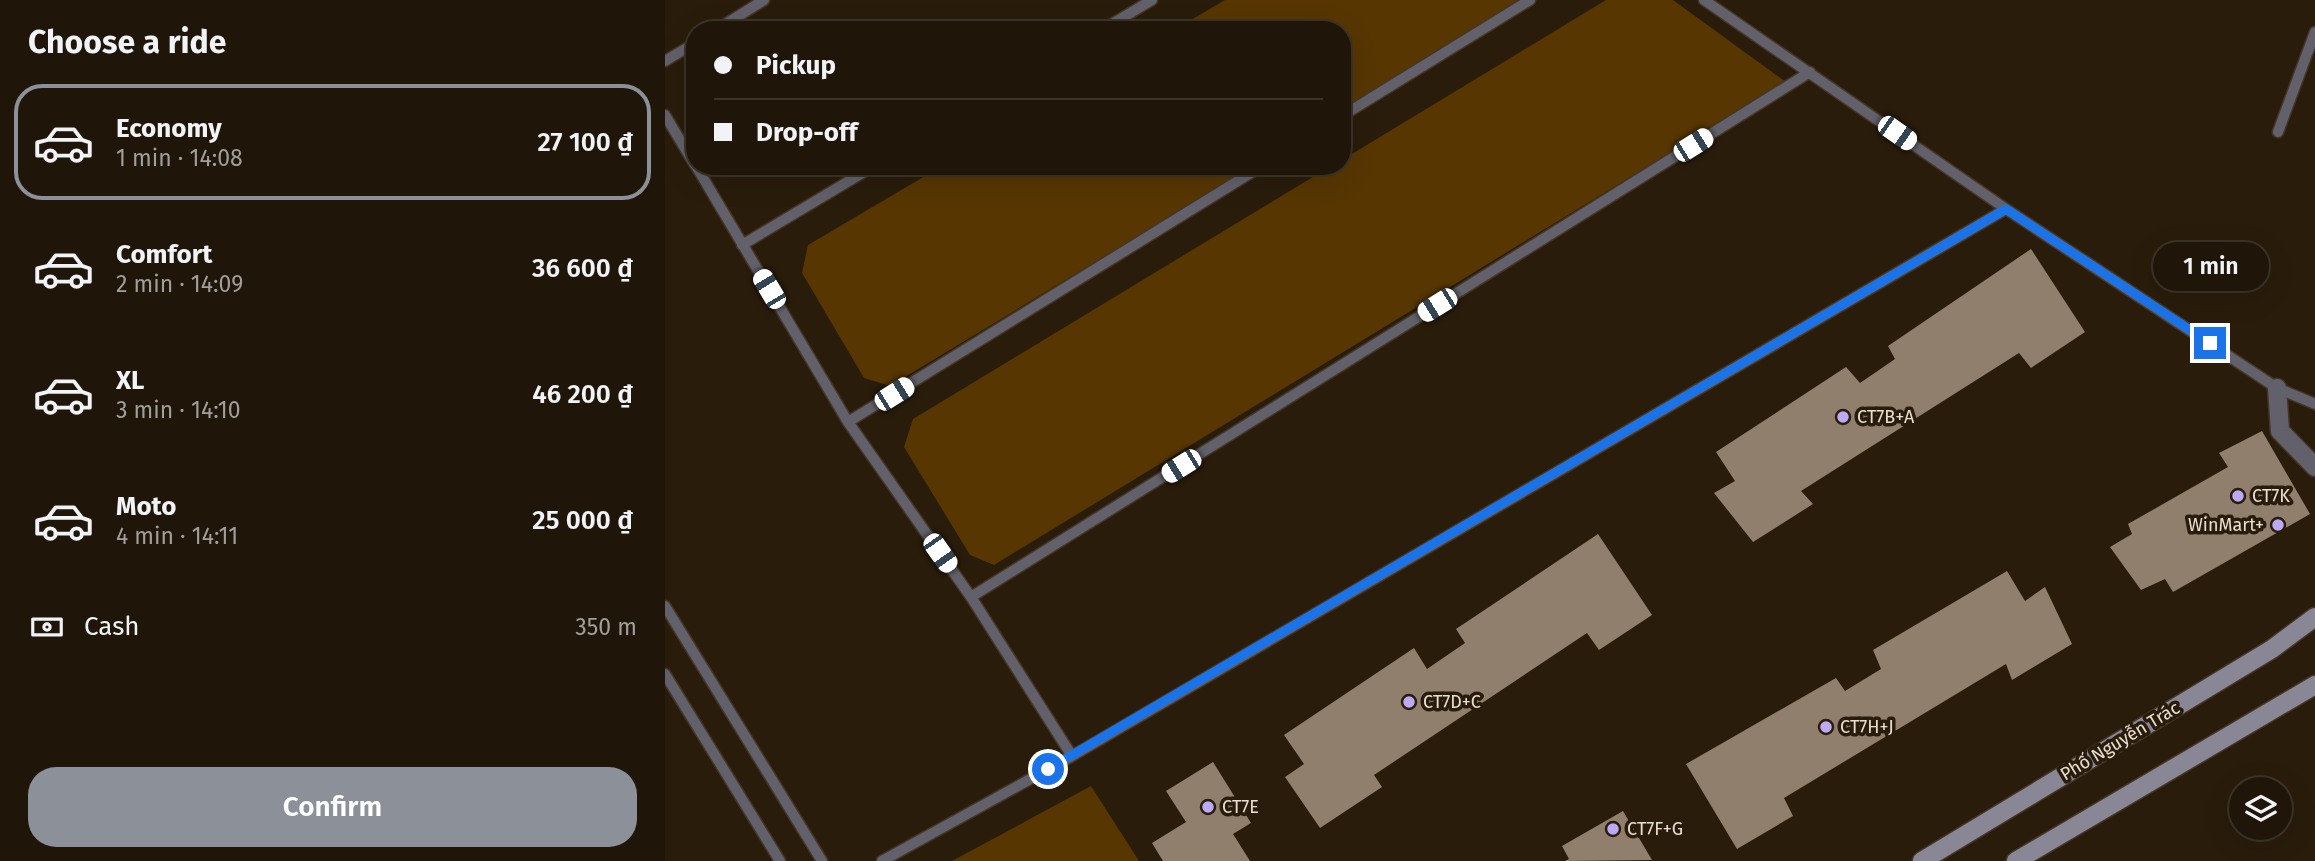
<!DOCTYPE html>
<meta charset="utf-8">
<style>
body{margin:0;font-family:"Fira Sans",sans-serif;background:#2c2216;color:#f1f3f6;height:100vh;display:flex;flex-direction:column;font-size:26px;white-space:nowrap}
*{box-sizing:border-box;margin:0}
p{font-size:23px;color:#a19f9c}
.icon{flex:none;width:38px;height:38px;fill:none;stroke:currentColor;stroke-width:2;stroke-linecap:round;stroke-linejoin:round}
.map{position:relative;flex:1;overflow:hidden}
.panel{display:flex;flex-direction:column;background:#1f1508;width:665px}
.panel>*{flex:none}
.hud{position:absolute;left:21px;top:21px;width:665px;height:154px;border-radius:28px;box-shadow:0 7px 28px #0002,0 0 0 2px #3c3429;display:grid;align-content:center;height:154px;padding:0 28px;background:#1f1508}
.fabs{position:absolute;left:1564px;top:777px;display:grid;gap:14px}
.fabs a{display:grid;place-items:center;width:63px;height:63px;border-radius:50%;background:#1f1508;box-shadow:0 7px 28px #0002,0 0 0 2px #3c3429;font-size:35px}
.end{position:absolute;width:32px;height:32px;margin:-16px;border:9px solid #1a73e8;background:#fff;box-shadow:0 0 0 4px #fff}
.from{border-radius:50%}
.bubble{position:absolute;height:49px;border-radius:24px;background:#1f1508;box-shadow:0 7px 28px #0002,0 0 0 2px #3c3429;font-size:23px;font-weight:600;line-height:49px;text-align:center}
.car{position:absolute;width:21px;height:42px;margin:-21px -10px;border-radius:9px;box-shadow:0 0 5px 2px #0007;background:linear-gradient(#fff 24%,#345 0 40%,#fff 0 76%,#345 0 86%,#fff 0)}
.hud b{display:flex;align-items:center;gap:24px;height:66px;font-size:26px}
.hud b+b{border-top:2px solid #3c3429}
.hud i{width:18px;height:18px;background:#f1f3f6}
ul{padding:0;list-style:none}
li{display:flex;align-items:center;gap:21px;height:116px;margin:0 14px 10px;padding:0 14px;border:4px solid transparent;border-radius:28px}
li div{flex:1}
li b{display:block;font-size:26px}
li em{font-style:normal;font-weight:600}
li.selected{border-color:#8c9099}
li>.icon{width:63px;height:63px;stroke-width:1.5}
h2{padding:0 28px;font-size:32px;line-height:84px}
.pay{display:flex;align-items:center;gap:18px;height:77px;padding:0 28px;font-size:26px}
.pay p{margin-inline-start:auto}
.action{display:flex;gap:14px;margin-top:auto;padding:14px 28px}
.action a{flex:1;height:80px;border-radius:28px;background:#8c9099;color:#fff;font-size:28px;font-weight:600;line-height:80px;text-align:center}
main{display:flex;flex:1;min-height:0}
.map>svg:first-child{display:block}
.green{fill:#573602}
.building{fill:#907f6c}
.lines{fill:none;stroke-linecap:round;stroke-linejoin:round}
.service-casing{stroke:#443727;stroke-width:13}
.minor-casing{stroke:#443727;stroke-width:21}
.secondary-casing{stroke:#443727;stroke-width:21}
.service{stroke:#62606a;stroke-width:10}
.minor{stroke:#62606a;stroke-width:18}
.secondary{stroke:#898696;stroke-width:18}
.route{stroke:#1a73e8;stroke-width:9}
.poi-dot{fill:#bcaaf5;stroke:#291c0b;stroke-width:2.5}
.labels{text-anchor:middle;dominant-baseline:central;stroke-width:7;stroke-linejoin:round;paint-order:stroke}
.poi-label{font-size:18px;fill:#e8dfd4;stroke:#291c0b;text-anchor:start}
.street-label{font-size:18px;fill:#e8dfd4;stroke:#291c0b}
</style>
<main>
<section class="panel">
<h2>Choose a ride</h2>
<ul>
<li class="selected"><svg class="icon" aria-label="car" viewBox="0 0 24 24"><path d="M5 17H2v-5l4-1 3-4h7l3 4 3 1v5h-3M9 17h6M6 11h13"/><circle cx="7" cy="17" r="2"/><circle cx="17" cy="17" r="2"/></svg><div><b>Economy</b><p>1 min · 14:08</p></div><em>27 100 ₫</em></li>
<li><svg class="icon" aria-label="car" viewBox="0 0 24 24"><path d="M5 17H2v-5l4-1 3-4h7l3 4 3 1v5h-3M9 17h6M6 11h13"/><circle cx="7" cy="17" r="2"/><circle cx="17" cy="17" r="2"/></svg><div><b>Comfort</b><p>2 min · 14:09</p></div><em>36 600 ₫</em></li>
<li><svg class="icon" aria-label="car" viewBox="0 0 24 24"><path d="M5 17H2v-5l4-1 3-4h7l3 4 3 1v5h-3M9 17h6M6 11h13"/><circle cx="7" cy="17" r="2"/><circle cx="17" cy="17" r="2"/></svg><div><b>XL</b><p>3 min · 14:10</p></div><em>46 200 ₫</em></li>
<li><svg class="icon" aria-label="car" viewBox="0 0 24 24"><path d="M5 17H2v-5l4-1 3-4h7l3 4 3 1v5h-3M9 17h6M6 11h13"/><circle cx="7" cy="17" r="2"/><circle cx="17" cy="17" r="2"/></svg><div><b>Moto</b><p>4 min · 14:11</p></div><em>25 000 ₫</em></li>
</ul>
<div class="pay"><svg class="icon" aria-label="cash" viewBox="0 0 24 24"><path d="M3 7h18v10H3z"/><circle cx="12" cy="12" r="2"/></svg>Cash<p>350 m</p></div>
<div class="action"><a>Confirm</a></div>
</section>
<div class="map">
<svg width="1650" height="861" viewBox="0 0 1650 861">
<rect width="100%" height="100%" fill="#291c0b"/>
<!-- green -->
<path class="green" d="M 560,0 L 865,0 L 677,113 L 677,30 L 509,30 Z
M 941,0 L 1008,0 L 1121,82 L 329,565 L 305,555 L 239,447 L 248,419 L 666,166 L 677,166 L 677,160 Z
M 277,166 L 589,166 L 225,386 L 199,378 L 137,273 L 143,245 Z
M 426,786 L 474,861 L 287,861 Z"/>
<!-- building -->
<path class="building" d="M 1366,249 L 1420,332 L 1366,368 L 1354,353 L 1136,491 L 1148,504 L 1088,542 L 1049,493 L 1070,481 L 1051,452 L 1181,367 L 1195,383 L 1230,359 L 1223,346 Z
M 1597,431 L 1645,514 L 1508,592 L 1500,579 L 1476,590 L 1445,547 L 1467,534 L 1463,524 L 1563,467 L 1554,453 Z
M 933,534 L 987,615 L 934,650 L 922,633 L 709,775 L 717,787 L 655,828 L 620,777 L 639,764 L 619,735 L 749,648 L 762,669 L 800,643 L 791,629 Z
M 1342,571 L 1360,601 L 1380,587 L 1407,644 L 1347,680 L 1341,664 L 1119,798 L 1128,816 L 1072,849 L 1021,764 L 1171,678 L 1180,691 L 1216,669 L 1208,650 Z
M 548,762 L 586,823 L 568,834 L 585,861 L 498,861 L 487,843 L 521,822 L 501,791 Z
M 958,811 L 987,860 L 900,861 L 904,859 L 897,846 Z"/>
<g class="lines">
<!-- service casing -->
<g class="service-casing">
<path id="service" d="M 1039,0 L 1341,209 L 1612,388 L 1650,404
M 51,30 L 99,0
M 437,30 L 487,0
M 0,61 L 30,43
M 0,115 L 30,165
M 677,116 L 865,0
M 1613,132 L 1650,32
M 31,166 L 183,422 L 306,597 L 1145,72
M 77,245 L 209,166
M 183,422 L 597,166
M 306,597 L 407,756
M 0,606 L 157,861
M 0,674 L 115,861
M 217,861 L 407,756 L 1341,209"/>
</g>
<!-- minor casing -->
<g class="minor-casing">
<path id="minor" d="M 1612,388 L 1615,431 L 1650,467"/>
</g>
<!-- secondary casing -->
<g class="secondary-casing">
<path id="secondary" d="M 1257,861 L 1607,649 L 1650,617
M 1351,861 L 1650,685"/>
</g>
<!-- service -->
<use href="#service" class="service"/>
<!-- minor -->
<use href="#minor" class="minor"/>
<!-- secondary -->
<use href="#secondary" class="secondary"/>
</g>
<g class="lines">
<!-- route -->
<path class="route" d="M 383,769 L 1341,209 L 1545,343"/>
</g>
<!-- markers -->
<g class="poi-dot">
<circle cx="1178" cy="417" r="7"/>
<circle cx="1573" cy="496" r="7"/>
<circle cx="1613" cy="525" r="7"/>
<circle cx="744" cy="702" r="7"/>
<circle cx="1161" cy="727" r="7"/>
<circle cx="543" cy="807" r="7"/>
<circle cx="948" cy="829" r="7"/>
</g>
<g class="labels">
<!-- poi labels -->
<g class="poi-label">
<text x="1192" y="417">CT7B+A</text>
<text x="1587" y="496">CT7K</text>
<text x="1599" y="525" text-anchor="end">WinMart+</text>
<text x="758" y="702">CT7D+C</text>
<text x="1175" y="727">CT7H+J</text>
<text x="557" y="807">CT7E</text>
<text x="962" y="829">CT7F+G</text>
</g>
<!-- street labels -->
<g class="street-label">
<text transform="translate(1455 741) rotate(-31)">Phố Nguyễn Trác</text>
</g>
</g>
</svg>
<div class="fabs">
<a><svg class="icon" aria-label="layers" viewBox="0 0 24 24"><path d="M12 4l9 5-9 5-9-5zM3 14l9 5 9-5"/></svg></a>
</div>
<i class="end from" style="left:383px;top:769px"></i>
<i class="end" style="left:1545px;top:343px"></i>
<div class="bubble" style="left:1488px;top:242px;width:116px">1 min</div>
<i class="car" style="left:1232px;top:133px;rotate:125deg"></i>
<i class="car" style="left:1028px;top:145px;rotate:58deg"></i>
<i class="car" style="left:104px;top:289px;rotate:329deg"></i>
<i class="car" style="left:772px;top:305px;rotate:238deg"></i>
<i class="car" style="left:229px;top:394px;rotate:58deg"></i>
<i class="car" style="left:516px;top:466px;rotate:238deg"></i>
<i class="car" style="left:275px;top:553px;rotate:145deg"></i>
<div class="hud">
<b><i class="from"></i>Pickup</b>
<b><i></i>Drop-off</b>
</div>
</div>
</main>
